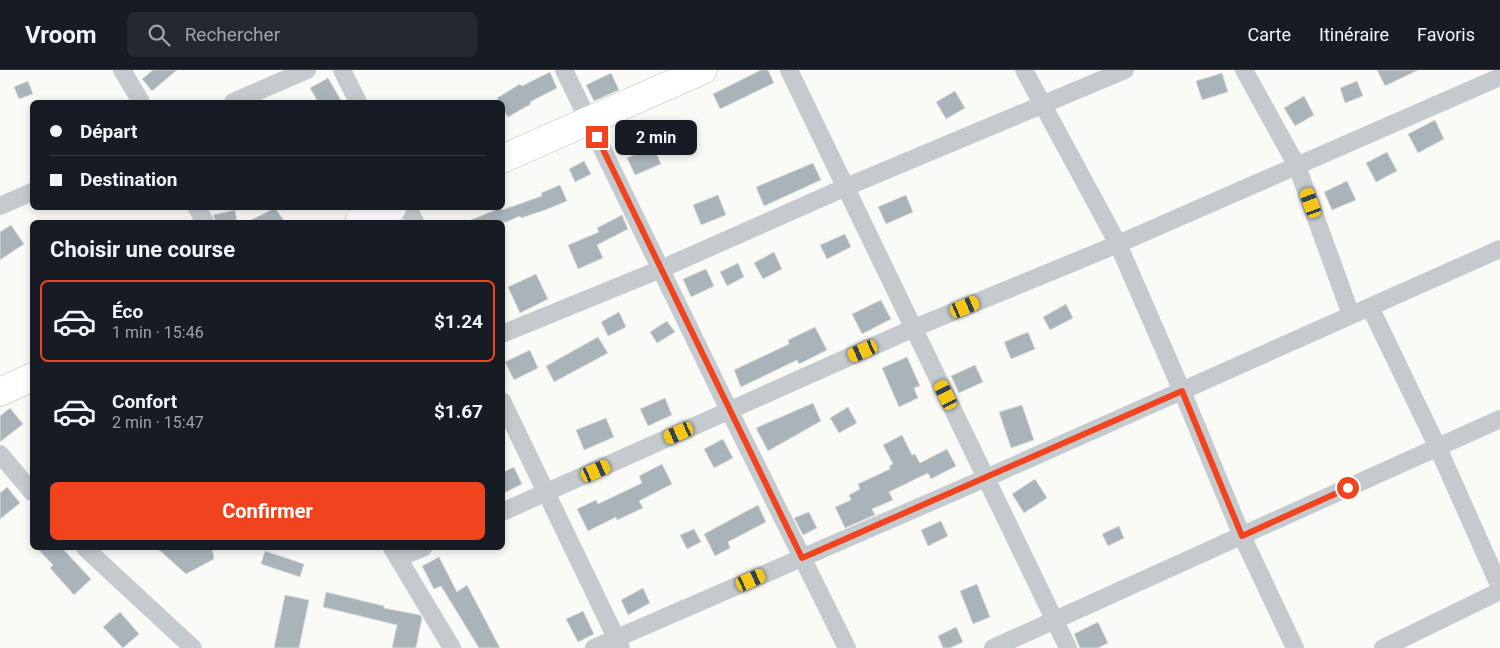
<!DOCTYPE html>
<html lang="fr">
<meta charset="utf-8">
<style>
body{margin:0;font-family:Roboto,sans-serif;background:#242831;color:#f1f3f6;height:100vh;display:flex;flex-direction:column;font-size:19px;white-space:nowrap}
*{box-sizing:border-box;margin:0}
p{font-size:16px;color:#9ea1a6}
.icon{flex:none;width:28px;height:28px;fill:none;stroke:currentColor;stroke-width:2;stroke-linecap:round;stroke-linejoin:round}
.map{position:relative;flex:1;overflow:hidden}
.drawer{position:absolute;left:30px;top:150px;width:475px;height:330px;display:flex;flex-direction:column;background:#171b24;border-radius:8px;box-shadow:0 2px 8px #0003}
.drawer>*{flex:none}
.hud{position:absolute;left:30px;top:30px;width:475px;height:110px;border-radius:8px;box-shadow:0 2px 8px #0003;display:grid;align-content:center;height:110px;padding:0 20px;background:#171b24}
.end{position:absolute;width:22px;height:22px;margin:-11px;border:6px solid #f2431f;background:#fff;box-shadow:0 0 0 2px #fff}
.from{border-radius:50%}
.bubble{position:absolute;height:35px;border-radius:8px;background:#171b24;box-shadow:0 2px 8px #0003;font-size:16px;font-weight:700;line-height:35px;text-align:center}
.car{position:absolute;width:15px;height:30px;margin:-15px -8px;border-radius:6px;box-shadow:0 0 4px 1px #0007;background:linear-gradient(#f5c518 24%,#345 0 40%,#f5c518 0 76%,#345 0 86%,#f5c518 0)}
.hud b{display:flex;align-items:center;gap:18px;height:48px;font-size:19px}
.hud b+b{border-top:1px solid #363941}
.hud i{width:12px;height:12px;background:#f1f3f6}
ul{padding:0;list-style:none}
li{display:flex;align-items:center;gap:15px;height:82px;margin:0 10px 8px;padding:0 10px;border:2px solid transparent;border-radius:8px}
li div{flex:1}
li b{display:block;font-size:19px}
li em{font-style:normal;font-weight:700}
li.active{border-color:#f2431f}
li>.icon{width:45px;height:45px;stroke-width:1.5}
h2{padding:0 20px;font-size:22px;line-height:60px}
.cta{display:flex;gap:10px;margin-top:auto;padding:10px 20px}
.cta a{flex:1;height:58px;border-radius:8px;background:#f2431f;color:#fff;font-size:20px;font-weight:700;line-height:58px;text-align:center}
header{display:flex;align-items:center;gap:30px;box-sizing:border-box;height:70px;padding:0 25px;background:#171b24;border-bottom:1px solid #363941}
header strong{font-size:24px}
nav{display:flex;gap:28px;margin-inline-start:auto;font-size:18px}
.search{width:350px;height:45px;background:#242831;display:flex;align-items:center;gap:12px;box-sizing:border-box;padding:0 18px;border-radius:8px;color:#9ea1a6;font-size:19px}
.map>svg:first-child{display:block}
.building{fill:#a9b4ba;stroke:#dcdcd9}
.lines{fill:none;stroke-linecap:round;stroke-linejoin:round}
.primary-casing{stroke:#b7bdc1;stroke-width:29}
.street{stroke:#c4cacd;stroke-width:18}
.primary{stroke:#fff;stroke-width:28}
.route{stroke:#f2431f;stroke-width:6}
</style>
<header>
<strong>Vroom</strong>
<div class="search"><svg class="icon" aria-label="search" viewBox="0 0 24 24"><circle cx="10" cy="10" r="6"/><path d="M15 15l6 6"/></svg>Rechercher</div>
<nav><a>Carte</a><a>Itinéraire</a><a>Favoris</a></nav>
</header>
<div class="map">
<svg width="1500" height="578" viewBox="0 0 1500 578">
<rect width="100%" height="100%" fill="#fafaf7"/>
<!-- building -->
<path class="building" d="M 153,0 L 177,0 L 152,21 L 142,9 Z
M 761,0 L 768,0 L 774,13 L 720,39 L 713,24 Z
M 1377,0 L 1418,0 L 1385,16 Z
M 550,2 L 557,18 L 530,32 L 531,34 L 508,47 L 502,38 L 502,32 L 499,32 L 497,28 L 520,14 L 522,16 Z
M 611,3 L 619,20 L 594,31 L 586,15 Z
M 1222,3 L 1228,22 L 1202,30 L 1196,11 Z
M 328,8 L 342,32 L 318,32 L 310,18 Z
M 28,11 L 33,24 L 19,29 L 14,17 Z
M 1357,11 L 1363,26 L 1345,33 L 1340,18 Z
M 955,21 L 965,38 L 946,49 L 936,32 Z
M 1304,26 L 1314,45 L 1295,56 L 1284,38 Z
M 1435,50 L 1444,69 L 1418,83 L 1408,64 Z
M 653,76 L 661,94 L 635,105 L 627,88 Z
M 1387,82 L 1397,101 L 1376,112 L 1366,93 Z
M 584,91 L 591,104 L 575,112 L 569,99 Z
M 813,93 L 821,110 L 764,136 L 756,117 Z
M 1347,111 L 1356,130 L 1332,140 L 1324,122 Z
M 560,115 L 567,131 L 545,140 L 521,148 L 520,146 L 506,152 L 466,152 L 500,138 L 502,140 L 542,126 L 541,123 Z
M 718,125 L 726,145 L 701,155 L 693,135 Z
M 906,125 L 913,142 L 886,154 L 878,137 Z
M 275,138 L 285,152 L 247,152 Z
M 235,140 L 237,152 L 216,152 L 213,145 Z
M 622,145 L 628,159 L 597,175 L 603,188 L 578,199 L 568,175 L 599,162 L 597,158 Z
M 11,155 L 24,174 L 0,190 L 0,162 Z
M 845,164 L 851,177 L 827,189 L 820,175 Z
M 774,182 L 782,199 L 763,209 L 754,193 Z
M 738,193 L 744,207 L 727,216 L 720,202 Z
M 706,199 L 714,216 L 691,227 L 683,209 Z
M 536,204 L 548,229 L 520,243 L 508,217 Z
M 881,230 L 891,249 L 862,264 L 852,244 Z
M 1066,234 L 1073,248 L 1050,260 L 1043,247 Z
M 619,242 L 626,257 L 608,266 L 601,252 Z
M 667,251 L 675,262 L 657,273 L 650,262 Z
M 815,257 L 827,280 L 799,294 L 797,290 L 741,317 L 734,300 L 789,274 L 788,270 Z
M 1028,262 L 1035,279 L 1011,289 L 1004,272 Z
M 598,267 L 608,283 L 554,312 L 546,296 Z
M 530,280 L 538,298 L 514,310 L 505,292 Z
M 907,287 L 920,316 L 914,318 L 918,328 L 899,337 L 882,298 Z
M 975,295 L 983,312 L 959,323 L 951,306 Z
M 665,328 L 672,345 L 648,356 L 640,339 Z
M 813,333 L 821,351 L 768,381 L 756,358 Z
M 1022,335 L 1034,370 L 1011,378 L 999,342 Z
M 848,337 L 857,353 L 839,363 L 830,348 Z
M 10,338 L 23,354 L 0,372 L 0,346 Z
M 606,348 L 614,367 L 584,380 L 576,360 Z
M 902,365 L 912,385 L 915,384 L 920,393 L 947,379 L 956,396 L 931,409 L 928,403 L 889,422 L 893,430 L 872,439 L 875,445 L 845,458 L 835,437 L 851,430 L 849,425 L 860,419 L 858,414 L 890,399 L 889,396 L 893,394 L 883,375 Z
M 723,369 L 733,388 L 714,398 L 704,379 Z
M 662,394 L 672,414 L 639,431 L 643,438 L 617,450 L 616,447 L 588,461 L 577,439 L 596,430 L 598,434 L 642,413 L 639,406 Z
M 514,397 L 522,414 L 502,424 L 502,403 Z
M 1035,409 L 1047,428 L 1024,443 L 1012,424 Z
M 7,417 L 20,433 L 0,449 L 0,423 Z
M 758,435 L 766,452 L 728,472 L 730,478 L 715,486 L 704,464 Z
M 809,442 L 817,458 L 803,465 L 794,448 Z
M 941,451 L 948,466 L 928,476 L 921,460 Z
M 1119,456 L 1124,468 L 1108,476 L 1102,464 Z
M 694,459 L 701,472 L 687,479 L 680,465 Z
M 37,478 L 62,478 L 91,509 L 74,525 L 50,498 L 53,495 Z
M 157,478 L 212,478 L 214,489 L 186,504 Z
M 265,481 L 304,494 L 300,507 L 261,494 Z
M 439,487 L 457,522 L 467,515 L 500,578 L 479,578 L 441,516 L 434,519 L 422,496 Z
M 977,514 L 990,547 L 973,554 L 960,521 Z
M 643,518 L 650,533 L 628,545 L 621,530 Z
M 326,522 L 384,536 L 384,538 L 420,545 L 422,548 L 416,578 L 392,578 L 397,555 L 323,537 Z
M 285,525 L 309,530 L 299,578 L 274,578 Z
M 583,541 L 594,564 L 578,572 L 566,549 Z
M 120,542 L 139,564 L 123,578 L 103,557 Z
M 1098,552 L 1108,573 L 1098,578 L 1080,578 L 1074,564 Z
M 956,557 L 963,572 L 950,578 L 943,578 L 938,566 Z"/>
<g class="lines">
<!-- primary casing -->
<g class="primary-casing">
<path id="primary" d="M 502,89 L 703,0
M 359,152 L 392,138
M 0,322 L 32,307"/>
</g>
<!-- street -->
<path class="street" d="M 122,0 L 141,32
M 342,0 L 358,32
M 564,0 L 729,340 L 847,578
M 789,0 L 1068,578
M 1024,0 L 1118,174 L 1182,321 L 1242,466 L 1295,578
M 1244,0 L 1297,96 L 1351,245
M 233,32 L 307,0
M 0,136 L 32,122
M 197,138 L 205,152
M 408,138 L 415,152
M 1370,237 L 1438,378 L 1500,517
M 502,264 L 661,199 L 846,117 L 1125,0
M 502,331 L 621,578
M 0,384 L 32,422
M 502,442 L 914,258 L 1118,174 L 1500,7
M 85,478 L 193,578
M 392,478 L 452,578
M 398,488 L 423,478
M 594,578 L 986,408 L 1500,179
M 993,578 L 1500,349
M 1383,578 L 1500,521"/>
<!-- primary -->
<use href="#primary" class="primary"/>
</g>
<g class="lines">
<!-- route -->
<path class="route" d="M 597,67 L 802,488 L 1182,321 L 1242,466 L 1348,418"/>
</g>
</svg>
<i class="end from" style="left:1348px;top:418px"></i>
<i class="end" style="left:597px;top:67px"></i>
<div class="bubble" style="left:615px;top:50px;width:82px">2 min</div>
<i class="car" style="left:1311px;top:133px;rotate:340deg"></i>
<i class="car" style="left:965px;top:237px;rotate:67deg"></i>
<i class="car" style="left:863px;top:281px;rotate:246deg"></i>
<i class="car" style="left:946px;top:325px;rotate:334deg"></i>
<i class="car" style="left:679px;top:363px;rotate:246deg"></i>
<i class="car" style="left:596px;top:401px;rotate:66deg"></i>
<i class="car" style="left:751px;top:510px;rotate:66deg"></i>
<div class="hud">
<b><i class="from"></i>Départ</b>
<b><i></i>Destination</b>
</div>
<section class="drawer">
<h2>Choisir une course</h2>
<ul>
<li class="active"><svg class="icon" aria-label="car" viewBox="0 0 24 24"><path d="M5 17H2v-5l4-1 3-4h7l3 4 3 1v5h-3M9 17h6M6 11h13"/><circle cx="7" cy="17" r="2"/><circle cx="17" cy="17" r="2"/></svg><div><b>Éco</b><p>1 min · 15:46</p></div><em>$1.24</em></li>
<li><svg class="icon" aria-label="car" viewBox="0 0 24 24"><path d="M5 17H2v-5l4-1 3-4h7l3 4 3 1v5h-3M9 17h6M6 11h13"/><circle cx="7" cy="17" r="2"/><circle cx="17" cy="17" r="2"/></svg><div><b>Confort</b><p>2 min · 15:47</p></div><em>$1.67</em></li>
</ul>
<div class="cta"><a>Confirmer</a></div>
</section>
</div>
